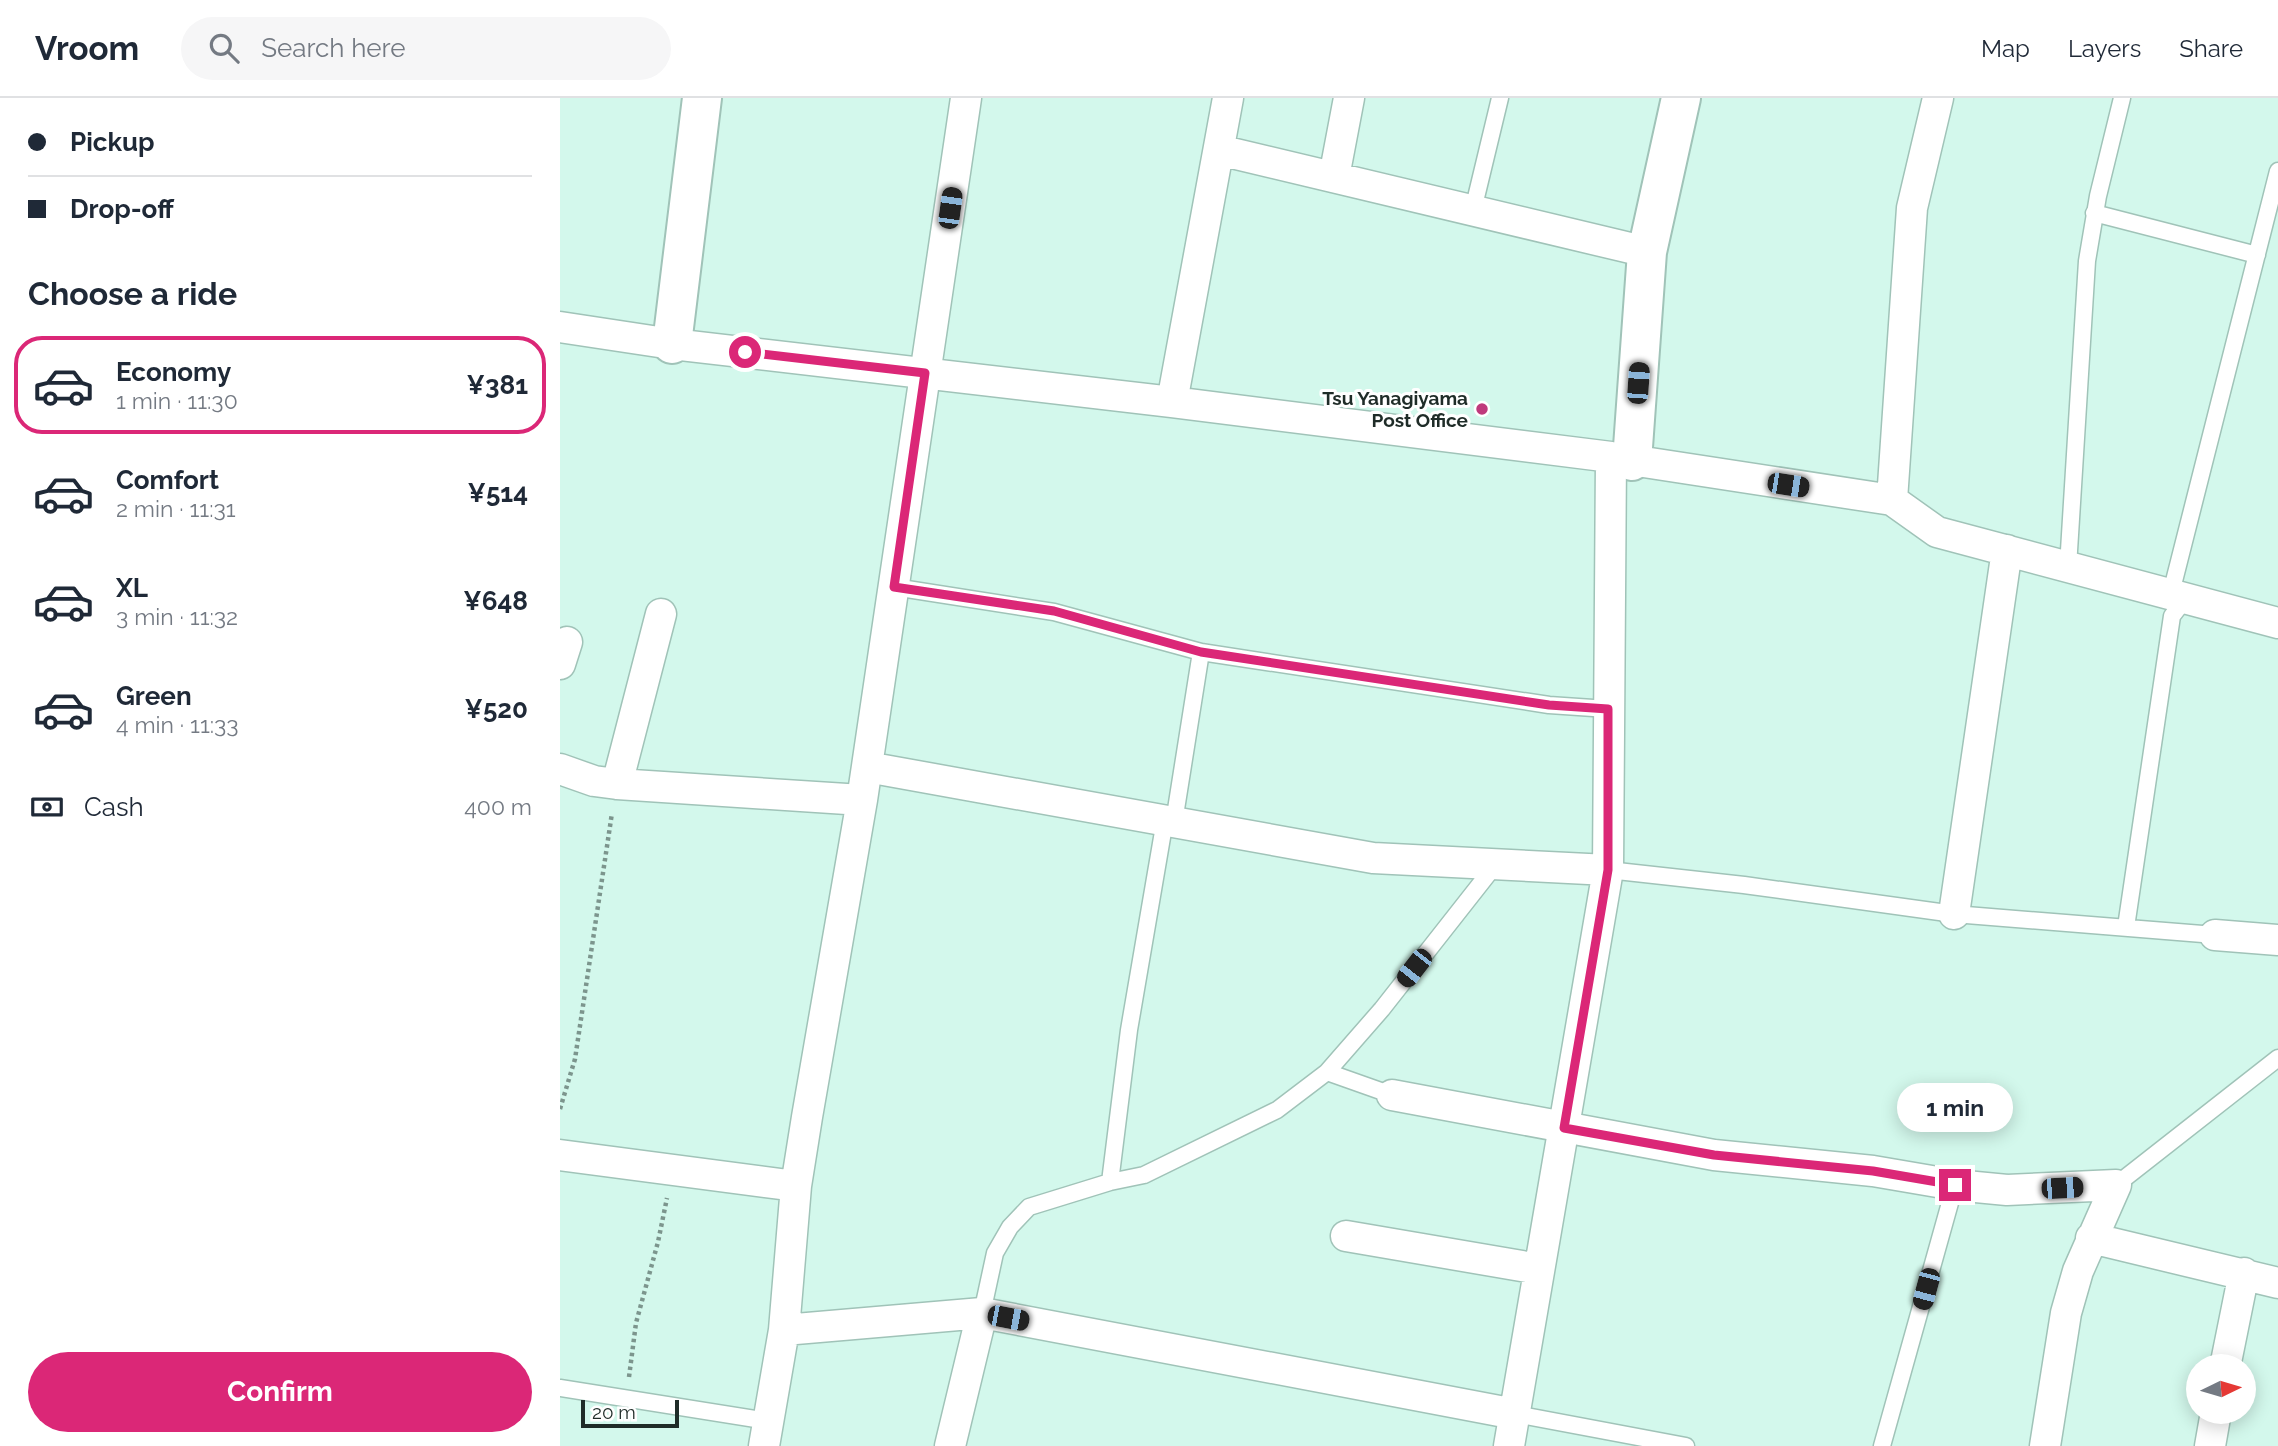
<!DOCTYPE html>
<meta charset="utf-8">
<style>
body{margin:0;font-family:Raleway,sans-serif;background:#f6f6f7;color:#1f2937;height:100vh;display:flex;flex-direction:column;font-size:26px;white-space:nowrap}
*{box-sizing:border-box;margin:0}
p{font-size:23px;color:#747a83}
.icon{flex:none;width:38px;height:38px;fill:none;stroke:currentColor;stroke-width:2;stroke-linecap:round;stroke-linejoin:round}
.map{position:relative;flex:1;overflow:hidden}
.details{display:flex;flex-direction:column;background:#fff;width:560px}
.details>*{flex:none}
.top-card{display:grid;align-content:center;height:154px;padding:0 28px;background:#fff}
.needle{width:46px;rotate:85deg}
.controls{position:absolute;left:1626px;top:1256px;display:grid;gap:14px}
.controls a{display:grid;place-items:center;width:70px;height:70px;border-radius:50%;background:#fff;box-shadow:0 4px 18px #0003;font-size:35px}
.scale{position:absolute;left:21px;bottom:18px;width:98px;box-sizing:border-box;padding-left:7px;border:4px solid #1f2c28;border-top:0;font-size:19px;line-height:24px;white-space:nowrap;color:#1f2c28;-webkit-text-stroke:5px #fff;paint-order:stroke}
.end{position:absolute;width:32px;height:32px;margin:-16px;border:9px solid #db2777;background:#fff;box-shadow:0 0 0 4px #fff}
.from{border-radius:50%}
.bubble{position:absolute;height:49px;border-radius:24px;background:#fff;box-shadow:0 4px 18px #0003;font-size:23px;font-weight:700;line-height:49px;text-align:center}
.car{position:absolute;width:21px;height:42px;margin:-21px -10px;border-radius:9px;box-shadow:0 0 5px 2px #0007;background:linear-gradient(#222 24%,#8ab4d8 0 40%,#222 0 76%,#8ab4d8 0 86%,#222 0)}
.top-card b{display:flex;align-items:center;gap:24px;height:66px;font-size:26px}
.top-card b+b{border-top:2px solid #e0e1e3}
.top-card i{width:18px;height:18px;background:#1f2937}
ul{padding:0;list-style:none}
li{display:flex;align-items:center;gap:21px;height:98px;margin:0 14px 10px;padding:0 14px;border:4px solid transparent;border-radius:28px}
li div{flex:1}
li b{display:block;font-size:26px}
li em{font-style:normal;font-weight:700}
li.selected{border-color:#db2777}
li>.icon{width:63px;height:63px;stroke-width:1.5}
h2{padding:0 28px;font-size:32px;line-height:84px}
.pay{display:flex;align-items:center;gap:18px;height:77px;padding:0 28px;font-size:26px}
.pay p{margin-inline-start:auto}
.cta{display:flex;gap:14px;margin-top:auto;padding:14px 28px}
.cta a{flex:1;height:80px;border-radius:42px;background:#db2777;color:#fff;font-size:28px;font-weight:700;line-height:80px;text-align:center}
header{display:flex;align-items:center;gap:42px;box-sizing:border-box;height:98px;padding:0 35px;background:#fff;border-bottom:2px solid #e0e1e3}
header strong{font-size:33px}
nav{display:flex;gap:38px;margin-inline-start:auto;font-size:24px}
.search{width:490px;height:63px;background:#f6f6f7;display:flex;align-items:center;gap:18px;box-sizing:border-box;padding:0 24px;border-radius:38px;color:#747a83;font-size:26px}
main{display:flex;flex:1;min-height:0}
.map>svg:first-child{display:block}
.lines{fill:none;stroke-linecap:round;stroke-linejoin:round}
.service-casing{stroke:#a0c3b8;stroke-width:19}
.minor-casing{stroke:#a0c3b8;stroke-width:33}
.tertiary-casing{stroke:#a0c3b8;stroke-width:42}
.path{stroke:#7c958d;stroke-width:4.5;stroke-dasharray:3.5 3.5;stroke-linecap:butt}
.service{stroke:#fff;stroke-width:16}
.minor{stroke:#fff;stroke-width:30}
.tertiary{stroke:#fff;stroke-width:38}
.route{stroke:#db2777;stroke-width:9}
.poi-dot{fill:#bf397c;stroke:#fff;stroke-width:2.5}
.labels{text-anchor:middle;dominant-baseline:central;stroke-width:6;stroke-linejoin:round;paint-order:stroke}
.poi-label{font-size:19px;font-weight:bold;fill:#1f2c28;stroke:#fff;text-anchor:end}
</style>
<header>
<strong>Vroom</strong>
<div class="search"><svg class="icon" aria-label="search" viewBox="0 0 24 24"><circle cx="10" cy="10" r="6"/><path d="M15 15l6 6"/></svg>Search here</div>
<nav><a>Map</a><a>Layers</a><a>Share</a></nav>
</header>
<main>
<section class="details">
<div class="top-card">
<b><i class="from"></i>Pickup</b>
<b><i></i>Drop-off</b>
</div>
<h2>Choose a ride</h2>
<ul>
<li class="selected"><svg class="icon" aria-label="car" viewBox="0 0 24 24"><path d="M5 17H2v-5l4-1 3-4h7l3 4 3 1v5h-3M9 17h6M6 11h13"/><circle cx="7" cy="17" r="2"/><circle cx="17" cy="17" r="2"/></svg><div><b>Economy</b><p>1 min · 11:30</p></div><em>¥381</em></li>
<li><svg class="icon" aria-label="car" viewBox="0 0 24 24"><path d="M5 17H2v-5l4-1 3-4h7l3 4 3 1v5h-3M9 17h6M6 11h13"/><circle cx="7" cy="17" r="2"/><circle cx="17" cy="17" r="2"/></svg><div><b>Comfort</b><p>2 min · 11:31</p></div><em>¥514</em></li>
<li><svg class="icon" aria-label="car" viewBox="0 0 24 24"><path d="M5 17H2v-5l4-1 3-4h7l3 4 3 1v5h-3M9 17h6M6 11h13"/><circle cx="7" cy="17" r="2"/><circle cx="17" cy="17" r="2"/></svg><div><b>XL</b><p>3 min · 11:32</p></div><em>¥648</em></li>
<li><svg class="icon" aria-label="car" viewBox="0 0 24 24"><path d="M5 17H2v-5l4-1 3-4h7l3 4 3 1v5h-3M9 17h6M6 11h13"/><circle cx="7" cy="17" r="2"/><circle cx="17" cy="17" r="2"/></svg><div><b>Green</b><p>4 min · 11:33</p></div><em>¥520</em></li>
</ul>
<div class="pay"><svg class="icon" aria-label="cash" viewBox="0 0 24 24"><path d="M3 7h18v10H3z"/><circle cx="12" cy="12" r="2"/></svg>Cash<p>400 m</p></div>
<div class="cta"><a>Confirm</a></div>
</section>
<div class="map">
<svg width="1718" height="1348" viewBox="0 0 1718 1348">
<rect width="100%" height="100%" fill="#d3f8ec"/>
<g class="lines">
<!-- service casing -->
<g class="service-casing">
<path id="service" d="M 913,112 L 940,0
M 1534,115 L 1697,157
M 1508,469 L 1527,163 L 1538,98 L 1562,0
M 334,489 L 494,514 L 641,554 L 989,607 L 1048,611
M 1611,495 L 1718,73
M 614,724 L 641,554
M 1048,772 L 1184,787 L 1394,816 L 1655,837
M 1566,829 L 1612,518 L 1626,500
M 767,974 L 832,997
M 550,1084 L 569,932 L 605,722
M 1556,1087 L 1718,960
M 422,1215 L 435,1155 L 450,1129 L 469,1109 L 550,1084 L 584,1077 L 717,1012 L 767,974 L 822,911 L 936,766
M 0,1290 L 208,1323
M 955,1316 L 1126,1348
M 1322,1348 L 1395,1087"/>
</g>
<!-- minor casing -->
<g class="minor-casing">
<path id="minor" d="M 659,52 L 1087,154
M 774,79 L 789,0
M 0,229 L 112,246 L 612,304 L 1051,359 L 1332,402 L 1377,434 L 1718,525
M 612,304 L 668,0
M 1332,402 L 1352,110 L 1378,0
M 0,566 L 7,544
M 307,669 L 813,760 L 1048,772
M 0,671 L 34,683 L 57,686 L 302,702
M 57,686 L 101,516
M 1394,816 L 1447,452
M 1655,837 L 1718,842
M 832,997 L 1154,1057 L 1313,1073 L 1395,1087 L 1447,1092 L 1556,1087 L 1518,1173 L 1506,1215 L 1485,1348
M 0,1057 L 236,1088
M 786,1138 L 979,1171
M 1531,1140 L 1718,1185
M 224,1232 L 422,1215 L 955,1316
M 1665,1269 L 1684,1175
M 204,1348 L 224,1232 L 236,1088 L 247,1019 L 302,702 L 406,0
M 390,1348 L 422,1215
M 949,1348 L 1048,772 L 1051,359
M 1650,1348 L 1656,1314"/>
</g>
<!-- tertiary casing -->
<g class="tertiary-casing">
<path id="tertiary" d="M 112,246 L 142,0
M 1072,363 L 1087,154 L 1121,0"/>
</g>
<!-- path -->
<path class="path" d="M 0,1011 L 15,961 L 52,715
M 69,1279 L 76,1225 L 98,1144 L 107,1100"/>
<!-- service -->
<use href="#service" class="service"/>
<!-- minor -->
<use href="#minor" class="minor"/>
<!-- tertiary -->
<use href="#tertiary" class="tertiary"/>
</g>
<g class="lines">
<!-- route -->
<path class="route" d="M 185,254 L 365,275 L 334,489 L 494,513 L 641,554 L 989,607 L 1048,611 L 1048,772 L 1004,1030 L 1154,1057 L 1313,1073 L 1395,1087"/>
</g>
<!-- markers -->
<circle class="poi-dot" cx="922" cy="311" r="7"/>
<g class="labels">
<!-- poi labels -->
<g class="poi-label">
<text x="908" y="300">Tsu Yanagiyama<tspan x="908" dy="22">Post Office</tspan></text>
</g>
</g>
</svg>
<div class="controls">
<a><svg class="needle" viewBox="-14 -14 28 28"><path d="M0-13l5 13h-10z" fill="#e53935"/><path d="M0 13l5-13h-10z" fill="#747a83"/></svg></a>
</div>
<div class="scale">20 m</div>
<i class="end from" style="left:185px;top:254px"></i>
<i class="end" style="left:1395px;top:1087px"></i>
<div class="bubble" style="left:1337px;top:985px;width:116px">1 min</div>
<i class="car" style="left:390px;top:110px;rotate:8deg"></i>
<i class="car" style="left:1078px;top:285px;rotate:4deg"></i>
<i class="car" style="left:1228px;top:387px;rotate:99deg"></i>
<i class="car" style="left:854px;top:870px;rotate:218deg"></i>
<i class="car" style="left:1502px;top:1090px;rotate:87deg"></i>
<i class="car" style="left:1366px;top:1191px;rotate:195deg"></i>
<i class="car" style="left:448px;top:1220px;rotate:101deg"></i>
</div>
</main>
